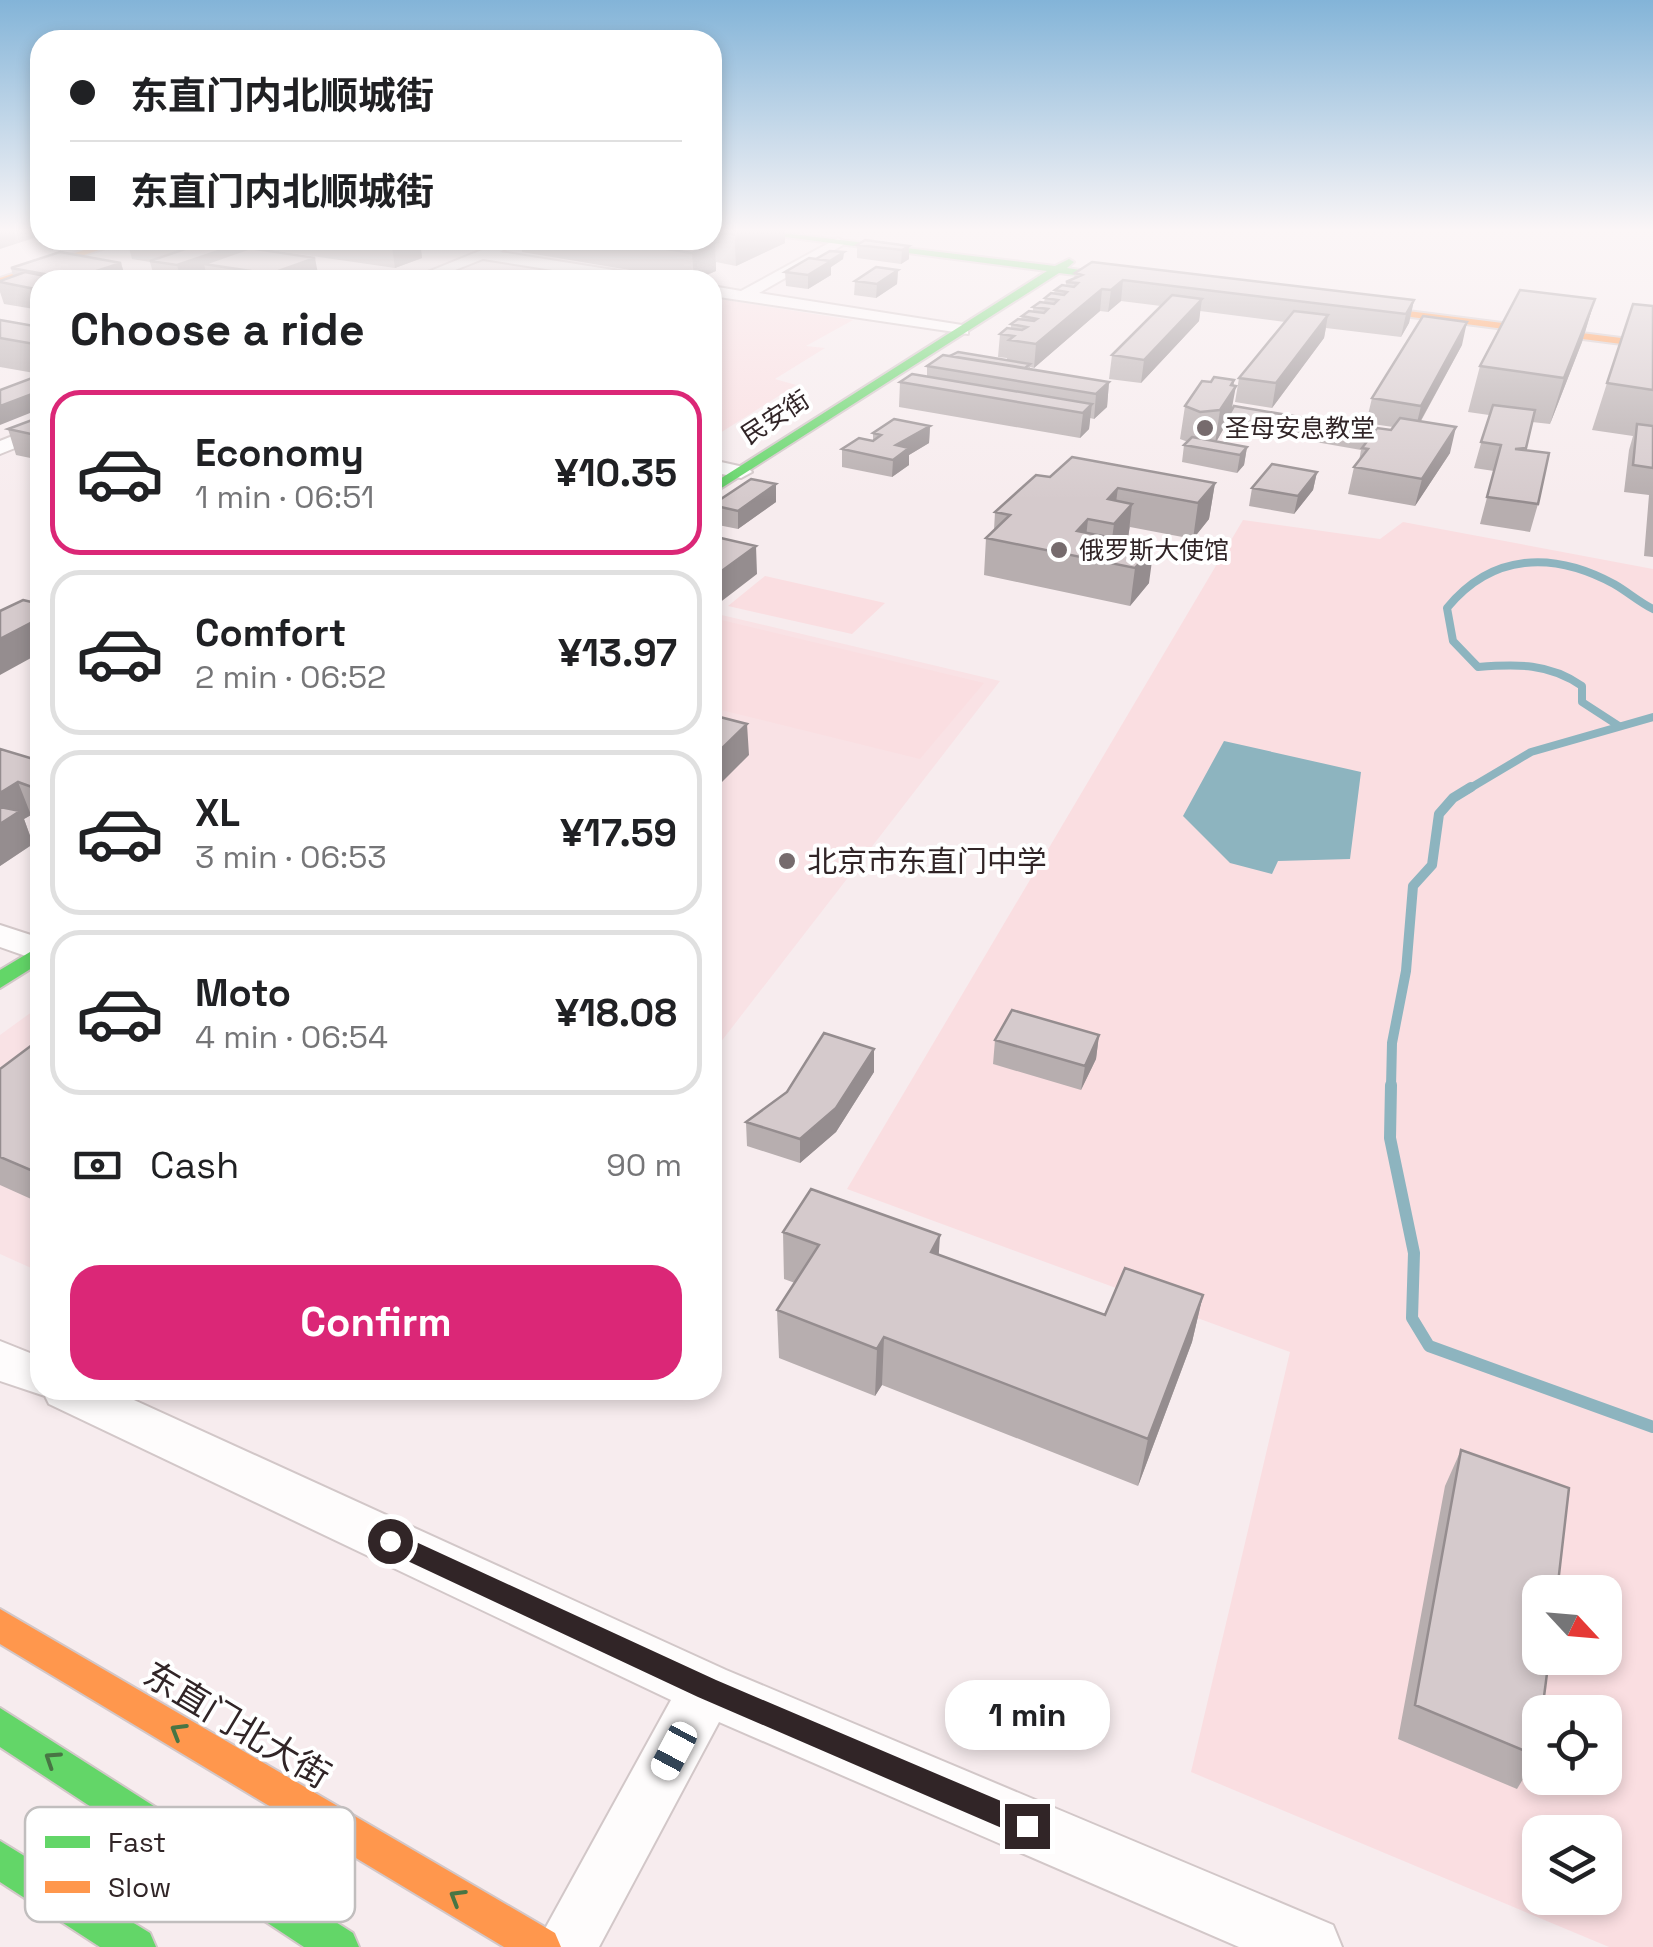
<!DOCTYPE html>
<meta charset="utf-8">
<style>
body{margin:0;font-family:"Space Grotesk","Noto Sans SC",sans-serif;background:#f6f6f6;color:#202124;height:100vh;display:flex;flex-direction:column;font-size:38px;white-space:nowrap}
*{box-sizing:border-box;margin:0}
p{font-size:32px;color:#757577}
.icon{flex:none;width:55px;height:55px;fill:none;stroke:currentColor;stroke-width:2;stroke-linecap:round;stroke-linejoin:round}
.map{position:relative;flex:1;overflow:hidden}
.drawer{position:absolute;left:30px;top:270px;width:692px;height:1130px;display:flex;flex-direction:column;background:#fff;border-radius:30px;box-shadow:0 5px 15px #0003}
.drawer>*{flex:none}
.banner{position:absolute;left:30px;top:30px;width:692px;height:220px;border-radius:30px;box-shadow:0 5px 15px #0003;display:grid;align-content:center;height:220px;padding:0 40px;background:#fff}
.needle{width:65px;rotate:116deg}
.controls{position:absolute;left:1522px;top:1575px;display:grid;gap:20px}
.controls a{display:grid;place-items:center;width:100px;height:100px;border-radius:20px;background:#fff;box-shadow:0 5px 15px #0003;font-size:50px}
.end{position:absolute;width:45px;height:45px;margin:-22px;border:12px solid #312527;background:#fff;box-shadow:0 0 0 5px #fff}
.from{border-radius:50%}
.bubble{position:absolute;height:70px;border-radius:30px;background:#fff;box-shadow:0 5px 15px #0003;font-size:32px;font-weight:700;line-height:70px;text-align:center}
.car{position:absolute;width:30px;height:60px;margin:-30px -15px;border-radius:12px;box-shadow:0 0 8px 2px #0007;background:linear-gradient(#fff 24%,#345 0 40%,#fff 0 76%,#345 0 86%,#fff 0)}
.banner b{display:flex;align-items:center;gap:35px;height:95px;font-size:38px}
.banner b+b{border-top:2px solid #e0e0e0}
.banner i{width:25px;height:25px;background:#202124}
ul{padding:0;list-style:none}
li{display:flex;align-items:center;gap:30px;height:165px;margin:0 20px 15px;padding:0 20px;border:5px solid #e0e0e0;border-radius:30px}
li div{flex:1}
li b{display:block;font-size:38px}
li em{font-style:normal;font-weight:700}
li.current{border-color:#db2777}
li>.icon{width:90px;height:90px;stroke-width:1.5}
h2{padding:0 40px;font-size:45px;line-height:120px}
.pay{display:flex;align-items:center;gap:25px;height:110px;padding:0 40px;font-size:38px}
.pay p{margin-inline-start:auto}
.primary-button{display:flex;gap:20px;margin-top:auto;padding:20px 40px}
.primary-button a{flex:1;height:115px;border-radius:30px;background:#db2777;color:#fff;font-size:40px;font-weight:700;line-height:115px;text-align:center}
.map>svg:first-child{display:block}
.built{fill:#f9e2e5}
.green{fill:#fadee1;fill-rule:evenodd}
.water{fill:#8db4bf}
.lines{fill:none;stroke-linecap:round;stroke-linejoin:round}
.stream-far2{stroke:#8db4bf;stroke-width:8}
.stream-far1{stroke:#8db4bf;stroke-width:10}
.stream{stroke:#8db4bf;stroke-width:12}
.street-casing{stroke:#d2c7c8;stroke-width:4}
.fast-casing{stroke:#d2c7c8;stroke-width:4}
.slow-casing{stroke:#d2c7c8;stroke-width:4}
.street{fill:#fefcfc;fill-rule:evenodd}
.fast{fill:#63d668;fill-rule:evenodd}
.slow{fill:#ff974d;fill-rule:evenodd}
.wall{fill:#b7aeaf}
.shaded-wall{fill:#958d8f}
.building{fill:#d5cacc;stroke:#958d8f;stroke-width:2.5}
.oneway{stroke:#487544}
.route{fill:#312527}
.poi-dot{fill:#766b6d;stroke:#fff;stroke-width:4}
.labels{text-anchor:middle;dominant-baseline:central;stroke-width:8;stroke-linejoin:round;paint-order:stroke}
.far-street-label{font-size:25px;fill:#312527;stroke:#fff}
.far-poi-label{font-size:25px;fill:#312527;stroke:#fff;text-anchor:start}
.poi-label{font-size:30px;fill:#312527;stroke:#fff;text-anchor:start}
.near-street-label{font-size:35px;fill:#312527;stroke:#fff}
.key{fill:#fff;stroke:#c1bebe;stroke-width:2.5}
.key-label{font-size:28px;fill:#312527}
</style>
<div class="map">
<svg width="1653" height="1947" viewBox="0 0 1653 1947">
<rect width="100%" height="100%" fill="#f7ecee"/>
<!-- built -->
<path class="built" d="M 713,613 L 1000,681 L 720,1043 L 713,1040 Z
M 40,1006 L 40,1272 L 0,1254 L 0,1035 Z"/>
<!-- green -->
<path class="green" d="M 712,298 L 713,298 L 853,320 L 806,346 L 825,348 L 775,379 L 796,385 L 720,433 L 713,431 Z
M 1243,520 L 1380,539 L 1403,522 L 1653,569 L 1653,1947 L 1609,1947 L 1191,1772 L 1290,1352 L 847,1189 ZM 1540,1592 L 1605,1592 L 1605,1658 L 1540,1658 ZM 1540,1712 L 1605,1712 L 1605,1778 L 1540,1778 ZM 1540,1832 L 1605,1832 L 1605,1898 L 1540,1898 Z
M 765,576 L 885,603 L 852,634 L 728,606 Z
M 713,618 L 984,683 L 920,759 L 713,708 Z"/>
<!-- water -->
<path class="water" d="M 1224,741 L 1361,772 L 1350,859 L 1278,861 L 1272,874 L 1230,863 L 1183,816 Z"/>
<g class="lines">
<!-- stream-far2 -->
<path class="stream-far2" d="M 1619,726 L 1582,702 L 1582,686 C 1549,663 1517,664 1478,667 L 1453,641 L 1447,608 C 1492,553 1553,551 1614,584 C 1628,592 1639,602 1653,609
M 1467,790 L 1531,752 L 1653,717"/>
<!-- stream-far1 -->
<path class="stream-far1" d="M 1391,1087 L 1392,1043 L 1406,971 L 1413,886 L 1432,865 L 1439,814 L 1453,798 L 1471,787"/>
<!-- stream -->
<path class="stream" d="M 1391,1085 L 1390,1138 L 1414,1253 L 1412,1318 L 1429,1346 L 1653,1427"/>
<!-- street casing -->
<g class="street-casing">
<path id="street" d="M 838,238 L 845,242 L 843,245 L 759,293 L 962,325 L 968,326 L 968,334 L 712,296 L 712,286 L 741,291 Z
M 504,241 L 511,245 L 500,252 L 645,275 L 653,280 L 616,280 L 483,259 L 430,280 L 408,280 Z
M 40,425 L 40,438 L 0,454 L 0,441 Z
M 712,460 L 748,468 L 752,472 L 741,478 L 712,472 Z
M 0,925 L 40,938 L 40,961 L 0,947 Z
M 0,1341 L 40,1357 L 40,1390 L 112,1390 L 726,1670 L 1333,1925 L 1342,1947 L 1239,1947 L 719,1722 L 599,1947 L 535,1947 L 671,1700 L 49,1404 L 45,1396 L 0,1381 Z"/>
</g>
<!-- fast casing -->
<g class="fast-casing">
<path id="fast" d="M 715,228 L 741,228 L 1055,266 L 1069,259 L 1074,262 L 1067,268 L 1147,280 L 1142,283 L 1059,273 L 712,494 L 712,484 L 1047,271 Z
M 40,946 L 40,963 L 0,988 L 0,970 Z
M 0,1708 L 353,1933 L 359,1947 L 304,1947 L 0,1747 Z
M 0,1841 L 150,1933 L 156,1947 L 100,1947 L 0,1882 Z"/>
</g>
<!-- slow casing -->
<g class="slow-casing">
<path id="slow" d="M 114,240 L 128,240 L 0,284 L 0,278 Z
M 1345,303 L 1653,342 L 1653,348 L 1341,308 Z
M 0,1609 L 555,1933 L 561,1947 L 504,1947 L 0,1644 Z"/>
</g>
<!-- street -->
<use href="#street" class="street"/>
<!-- fast -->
<use href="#fast" class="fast"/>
<!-- slow -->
<use href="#slow" class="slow"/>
</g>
<!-- wall -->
<path class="wall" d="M 712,228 L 785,228 L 785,243 L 736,266 L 716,262 L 716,271 L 695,280 L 689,280 L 522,252 L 521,240 L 712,240 Z
M 127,240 L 448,240 L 435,245 L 420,243 L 422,258 L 395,268 L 243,246 L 244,250 L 319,279 L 316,280 L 208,280 L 207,277 L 200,280 L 155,280 L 150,262 L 132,259 Z
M 857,245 L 909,246 L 909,259 L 901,264 L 857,258 Z
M 844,252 L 843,259 L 831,267 L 831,275 L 808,289 L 786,286 L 785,272 L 816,259 Z
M 121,263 L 126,280 L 40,280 L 40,310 L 4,304 L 0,292 L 0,281 L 13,276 L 11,268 Z
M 898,270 L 897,284 L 876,298 L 854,295 L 855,281 Z
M 1075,273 L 1414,300 L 1409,323 L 1401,337 L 1326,328 L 1324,338 L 1272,408 L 1235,402 L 1239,378 L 1285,322 L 1200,311 L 1199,321 L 1141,383 L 1109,379 L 1112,355 L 1161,306 L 1121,301 L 1108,312 L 1100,311 L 1034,368 L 1030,367 L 1030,369 L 1109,382 L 1107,407 L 1094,419 L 1090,418 L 1089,429 L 1080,438 L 899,407 L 900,382 L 927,376 L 927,366 L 1007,360 L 1007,358 L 998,357 L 1000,334 L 1011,329 L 1011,324 L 1021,319 L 1022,316 L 1033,311 L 1033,307 L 1044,302 L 1045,298 L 1054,293 L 1055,290 L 1066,286 L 1066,282 L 1074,278 Z
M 1595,299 L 1582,342 L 1550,424 L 1532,422 L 1525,450 L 1538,504 L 1530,532 L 1480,524 L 1494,471 L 1474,468 L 1489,415 L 1468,412 L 1480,366 Z
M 1653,306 L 1653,557 L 1644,556 L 1649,495 L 1624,492 L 1629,450 L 1633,436 L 1592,430 L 1607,383 Z
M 0,320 L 40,327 L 40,374 L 0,367 Z
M 1462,345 L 1421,421 L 1450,453 L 1415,506 L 1348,494 L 1354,467 L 1359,461 L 1361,450 L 1225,426 L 1216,442 L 1247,447 L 1244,465 L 1237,473 L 1182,462 L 1184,445 L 1188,442 L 1180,439 L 1185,406 L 1233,386 L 1232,410 L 1375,430 L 1391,430 L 1393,427 L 1366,423 L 1372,398 Z
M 40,417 L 40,460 L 16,455 L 8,429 Z
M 930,426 L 929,443 L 909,455 L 909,465 L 892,477 L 842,467 L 842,449 L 873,441 L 873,433 Z
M 1317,472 L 1313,490 L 1294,514 L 1249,506 L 1252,488 Z
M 1050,477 L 1215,483 L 1209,519 L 1193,539 L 1130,527 L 1127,541 L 1149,583 L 1130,606 L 984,575 L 986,538 L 994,530 L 995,512 Z
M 776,502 L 738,529 L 713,524 L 712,505 Z
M 0,749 L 40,761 L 40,818 L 31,815 L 24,819 L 33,844 L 0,866 Z
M 1099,1035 L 1096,1059 L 1081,1090 L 993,1064 L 995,1040 Z
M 40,1039 L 40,1203 L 0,1185 L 0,1069 Z
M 874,1049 L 874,1072 L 836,1132 L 800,1163 L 747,1146 L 746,1122 Z
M 783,1232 L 939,1255 L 1105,1315 L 1203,1295 L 1192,1342 L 1138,1486 L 882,1385 L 875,1396 L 779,1358 L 777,1310 L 795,1283 L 784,1279 Z
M 1461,1450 L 1537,1756 L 1517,1789 L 1398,1739 L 1445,1486 Z"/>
<!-- shaded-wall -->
<path class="shaded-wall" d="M 0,228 L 40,228 L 40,236 L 0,249 Z
M 734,228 L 785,228 L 785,243 L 736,266 Z
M 391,240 L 420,240 L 422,258 L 395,268 Z
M 434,240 L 448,240 L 435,245 Z
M 242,243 L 247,263 L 204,264 L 207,277 L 200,280 L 181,280 L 177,265 Z
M 715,243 L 716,271 L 694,280 L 692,253 Z
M 909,246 L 909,259 L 901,264 L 902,250 Z
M 844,252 L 843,259 L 831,267 L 831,275 L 808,289 L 808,275 Z
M 315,258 L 319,279 L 271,280 L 270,274 Z
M 121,263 L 126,280 L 73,280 L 72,279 Z
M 898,270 L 897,284 L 876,298 L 877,284 Z
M 1123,280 L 1121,301 L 1108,312 L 1111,290 Z
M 1102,289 L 1100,311 L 1034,368 L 1036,344 Z
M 1202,299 L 1199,321 L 1141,383 L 1144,360 Z
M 1595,299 L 1582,342 L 1550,424 L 1564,378 Z
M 1414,300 L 1409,323 L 1401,337 L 1406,314 Z
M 1328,315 L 1324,338 L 1272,408 L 1276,383 Z
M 1467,322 L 1462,345 L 1415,431 L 1421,406 Z
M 1234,380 L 1233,390 L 1236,386 L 1230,418 L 1227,418 L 1225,426 L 1215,444 L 1220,410 Z
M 1109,382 L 1107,407 L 1094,419 L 1096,394 Z
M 40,391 L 40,409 L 0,425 L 0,406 Z
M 1092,404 L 1089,429 L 1080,438 L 1083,413 Z
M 930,426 L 929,443 L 909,455 L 909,465 L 892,477 L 893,460 L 896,445 Z
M 1456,427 L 1450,453 L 1415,506 L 1422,479 Z
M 1247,447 L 1244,465 L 1237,473 L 1240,455 Z
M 1317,472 L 1313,490 L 1294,514 L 1298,496 Z
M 1215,483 L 1209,519 L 1193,539 L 1198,503 Z
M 776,484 L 776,502 L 738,529 L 738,511 Z
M 1118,488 L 1113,524 L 1108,499 Z
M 1132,504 L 1128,540 L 1109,561 L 1114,524 Z
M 1088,519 L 1084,556 L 1077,531 Z
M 756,546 L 757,574 L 714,607 L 712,578 Z
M 1154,546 L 1149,583 L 1130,606 L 1135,568 Z
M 40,618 L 40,653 L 0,675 L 0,639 Z
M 747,724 L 749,755 L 712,792 L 712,758 Z
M 18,782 L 31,815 L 24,819 L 33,844 L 0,866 L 0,793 Z
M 1099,1035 L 1096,1059 L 1081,1090 L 1085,1066 Z
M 874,1049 L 874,1072 L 836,1132 L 800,1163 L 800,1139 Z
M 940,1235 L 937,1283 L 931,1252 Z
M 1203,1295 L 1192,1342 L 1138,1486 L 1148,1439 Z
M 884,1337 L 882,1385 L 875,1396 L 877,1349 Z"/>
<!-- building -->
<path class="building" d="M 135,240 L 225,240 L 242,243 L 177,265 L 150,261 L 188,248 Z
M 608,240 L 693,240 L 715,243 L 692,253 Z
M 865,240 L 909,246 L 902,250 L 857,245 Z
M 250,248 L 315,258 L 270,274 L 204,264 Z
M 830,251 L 844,252 L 830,261 L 816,259 Z
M 60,252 L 121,263 L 72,279 L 11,268 Z
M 809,258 L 831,261 L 808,275 L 785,272 Z
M 1092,262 L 1414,300 L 1406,314 L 1123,280 L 1111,290 L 1102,289 L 1036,344 L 1009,340 L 1014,336 L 1000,334 L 1007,328 L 1022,330 L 1027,327 L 1011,324 L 1018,319 L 1034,321 L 1037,319 L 1022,316 L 1029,311 L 1044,313 L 1048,309 L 1033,307 L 1040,302 L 1054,304 L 1058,300 L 1045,298 L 1051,293 L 1064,295 L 1067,292 L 1055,290 L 1062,285 L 1074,287 L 1078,283 L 1066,282 L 1082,275 L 1075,273 Z
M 876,267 L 898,270 L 877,284 L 855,281 Z
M 25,272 L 65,280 L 40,280 L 40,290 L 0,282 L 0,281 Z
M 1520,290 L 1595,299 L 1564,378 L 1480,366 Z
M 1172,295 L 1202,299 L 1144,360 L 1112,355 Z
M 1633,304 L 1653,306 L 1653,390 L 1607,383 Z
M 1294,311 L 1328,315 L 1276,383 L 1239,378 Z
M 1423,316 L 1467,322 L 1421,406 L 1372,398 Z
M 0,320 L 40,327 L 40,345 L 0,338 Z
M 958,352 L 1030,364 L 1025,368 L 950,356 Z
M 943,355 L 1109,382 L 1096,394 L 927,366 Z
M 912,374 L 1092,404 L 1083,413 L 900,382 Z
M 40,375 L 40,391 L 0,406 L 0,390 Z
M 1214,377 L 1234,380 L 1231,385 L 1236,386 L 1220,410 L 1200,412 L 1185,406 L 1202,381 L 1211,382 Z
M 1493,405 L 1535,410 L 1526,448 L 1515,449 L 1549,453 L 1538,504 L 1487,497 L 1501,445 L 1481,442 Z
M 1234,406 L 1375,430 L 1366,442 L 1227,418 Z
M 40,417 L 40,436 L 8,429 Z
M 1400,418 L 1456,427 L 1422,479 L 1354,467 L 1368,449 L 1362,448 L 1377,428 L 1391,430 Z
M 894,419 L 930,426 L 896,445 L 909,448 L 893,460 L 842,449 L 859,438 L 873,441 L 881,435 L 873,433 Z
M 1637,424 L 1653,426 L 1653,468 L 1633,465 Z
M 1192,437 L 1247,447 L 1240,455 L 1184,445 Z
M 1072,457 L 1215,483 L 1198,503 L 1118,488 L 1108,499 L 1132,504 L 1114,524 L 1088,519 L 1077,531 L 1154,546 L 1135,568 L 986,538 L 1010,515 L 995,512 L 1036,475 L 1050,477 Z
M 1272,464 L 1317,472 L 1298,496 L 1252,488 Z
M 751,479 L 776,484 L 738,511 L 712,505 Z
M 712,536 L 756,546 L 712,578 Z
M 23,600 L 40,604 L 40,618 L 0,639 L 0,611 Z
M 712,715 L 747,724 L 712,758 Z
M 0,749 L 40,761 L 40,790 L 18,782 L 0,793 Z
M 0,807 L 20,811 L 0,824 Z
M 1012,1010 L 1099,1035 L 1085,1066 L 995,1040 Z
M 824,1033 L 874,1049 L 836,1108 L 800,1139 L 746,1122 L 787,1092 Z
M 40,1039 L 40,1174 L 0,1157 L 0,1069 Z
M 811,1189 L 940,1235 L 931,1252 L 1105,1315 L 1125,1268 L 1203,1295 L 1148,1439 L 884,1337 L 877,1349 L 777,1310 L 819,1245 L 783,1232 Z
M 1461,1450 L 1569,1488 L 1557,1592 L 1540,1592 L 1540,1658 L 1549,1658 L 1542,1712 L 1540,1712 L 1540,1731 L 1537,1756 L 1415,1705 Z"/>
<!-- one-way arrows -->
<defs><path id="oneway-chevron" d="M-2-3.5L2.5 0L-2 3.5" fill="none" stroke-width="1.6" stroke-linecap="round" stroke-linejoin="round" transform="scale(2.5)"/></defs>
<g class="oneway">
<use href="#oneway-chevron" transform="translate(178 1731) rotate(-149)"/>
<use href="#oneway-chevron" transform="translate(52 1759) rotate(-147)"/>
<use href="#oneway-chevron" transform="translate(457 1897) rotate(-149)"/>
</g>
<!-- sky -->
<linearGradient id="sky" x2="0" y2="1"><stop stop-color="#83b4d8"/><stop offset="0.46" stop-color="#fbf6f7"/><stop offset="1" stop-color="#fbf6f7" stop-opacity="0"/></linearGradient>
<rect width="1653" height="500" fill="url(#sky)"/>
<!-- route -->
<path class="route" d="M 390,1530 L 716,1680 L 1036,1816 L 1040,1826 L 1036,1835 L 1027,1839 L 698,1697 L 382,1549 L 378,1541 L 382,1533 Z"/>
<!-- markers -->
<g class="poi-dot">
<circle cx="1205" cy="428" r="10"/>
<circle cx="1059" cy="550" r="10"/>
<circle cx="787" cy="861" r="10"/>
</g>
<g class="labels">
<!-- far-street labels -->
<g class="far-street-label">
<text transform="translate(775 417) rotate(-33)">民安街</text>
</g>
<!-- far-poi labels -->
<g class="far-poi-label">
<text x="1225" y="428">圣母安息教堂</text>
<text x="1079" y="550">俄罗斯大使馆</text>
</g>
<!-- poi labels -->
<g class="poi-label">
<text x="807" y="861">北京市东直门中学</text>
</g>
<!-- near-street labels -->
<g class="near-street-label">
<text transform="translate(237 1725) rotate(31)">东直门北大街</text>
</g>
</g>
<!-- legend -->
<rect x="25" y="1807" width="330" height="115" rx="15" class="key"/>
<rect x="45" y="1836" width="45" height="12" fill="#63d668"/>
<rect x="45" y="1881" width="45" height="12" fill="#ff974d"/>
<g class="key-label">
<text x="108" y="1852">Fast</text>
<text x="108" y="1897">Slow</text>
</g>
</svg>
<div class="controls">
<a><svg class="needle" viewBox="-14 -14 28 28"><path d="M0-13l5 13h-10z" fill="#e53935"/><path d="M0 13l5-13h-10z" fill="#757577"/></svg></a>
<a><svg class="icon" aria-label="locate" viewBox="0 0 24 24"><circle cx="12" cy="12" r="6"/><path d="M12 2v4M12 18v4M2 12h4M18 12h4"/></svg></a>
<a><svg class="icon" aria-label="layers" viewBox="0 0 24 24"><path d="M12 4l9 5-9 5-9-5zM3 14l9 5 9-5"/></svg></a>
</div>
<i class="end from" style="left:390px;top:1541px"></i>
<i class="end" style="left:1027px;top:1826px"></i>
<div class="bubble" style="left:945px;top:1680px;width:165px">1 min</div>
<i class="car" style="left:674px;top:1751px;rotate:208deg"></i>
<div class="banner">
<b><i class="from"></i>东直门内北顺城街</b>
<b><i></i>东直门内北顺城街</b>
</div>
<section class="drawer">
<h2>Choose a ride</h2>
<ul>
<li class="current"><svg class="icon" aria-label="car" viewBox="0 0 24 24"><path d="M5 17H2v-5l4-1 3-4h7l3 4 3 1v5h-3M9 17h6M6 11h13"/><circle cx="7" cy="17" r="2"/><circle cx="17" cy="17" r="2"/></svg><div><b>Economy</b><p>1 min · 06:51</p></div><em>¥10.35</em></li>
<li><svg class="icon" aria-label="car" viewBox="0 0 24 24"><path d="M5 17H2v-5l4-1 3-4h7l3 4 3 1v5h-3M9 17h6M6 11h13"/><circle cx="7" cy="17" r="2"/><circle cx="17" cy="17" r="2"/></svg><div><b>Comfort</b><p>2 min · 06:52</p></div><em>¥13.97</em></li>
<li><svg class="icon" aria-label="car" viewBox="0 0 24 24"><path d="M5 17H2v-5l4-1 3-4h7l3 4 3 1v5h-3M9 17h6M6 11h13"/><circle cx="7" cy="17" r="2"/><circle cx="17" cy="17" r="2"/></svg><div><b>XL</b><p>3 min · 06:53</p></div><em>¥17.59</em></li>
<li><svg class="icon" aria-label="car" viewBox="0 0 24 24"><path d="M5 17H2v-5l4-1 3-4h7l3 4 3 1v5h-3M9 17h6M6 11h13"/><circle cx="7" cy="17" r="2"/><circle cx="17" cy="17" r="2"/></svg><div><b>Moto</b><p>4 min · 06:54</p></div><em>¥18.08</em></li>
</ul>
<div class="pay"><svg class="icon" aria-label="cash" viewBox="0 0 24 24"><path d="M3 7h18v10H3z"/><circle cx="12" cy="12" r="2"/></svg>Cash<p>90 m</p></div>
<div class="primary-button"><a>Confirm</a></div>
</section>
</div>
